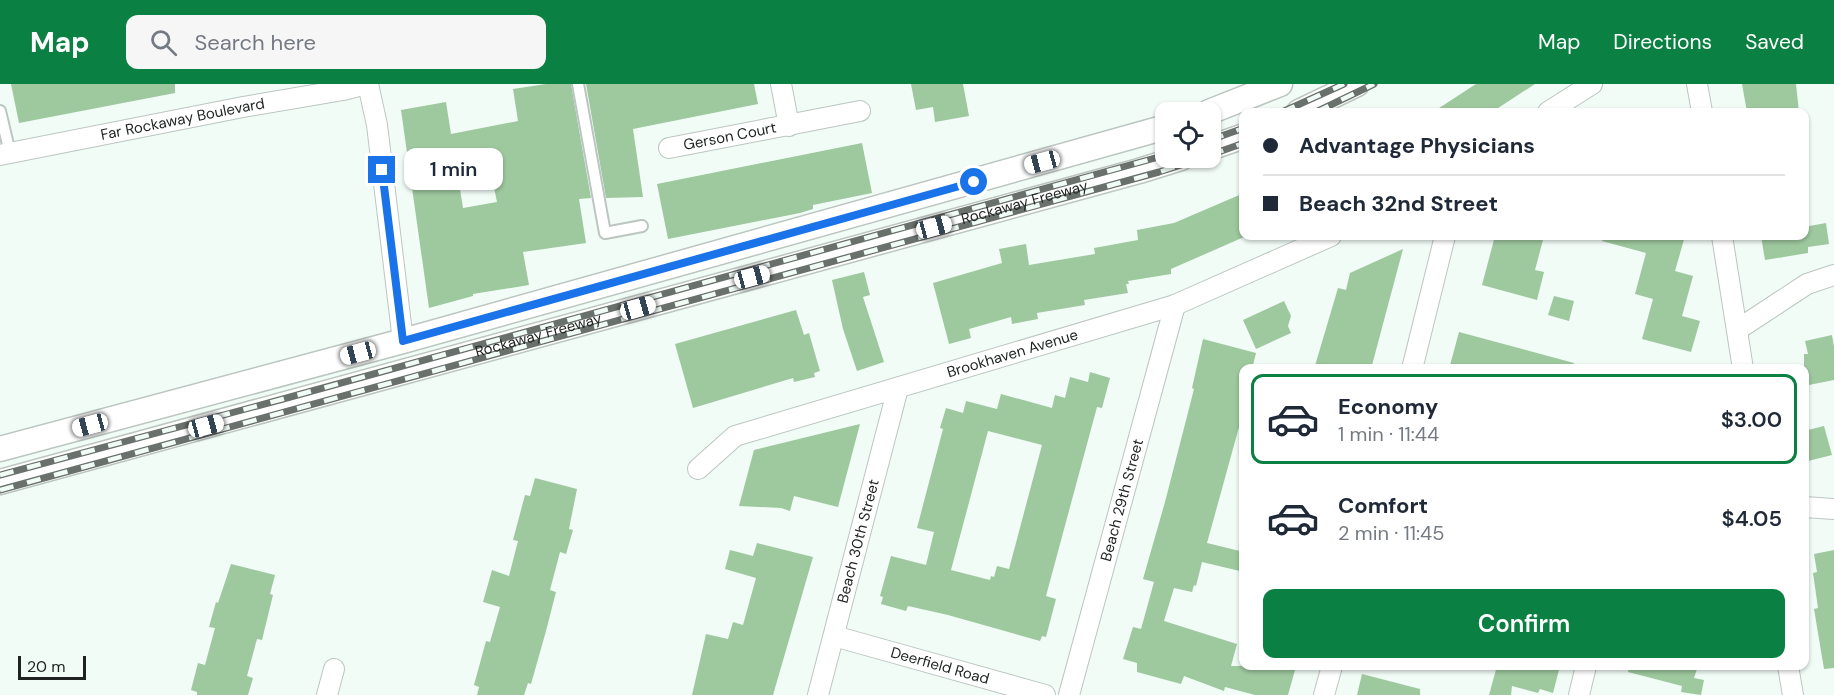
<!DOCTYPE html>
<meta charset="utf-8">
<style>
body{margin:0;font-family:"DM Sans",sans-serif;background:#f6f6f7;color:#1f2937;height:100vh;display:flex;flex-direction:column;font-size:22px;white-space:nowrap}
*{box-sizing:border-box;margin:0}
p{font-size:20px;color:#747a83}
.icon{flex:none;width:33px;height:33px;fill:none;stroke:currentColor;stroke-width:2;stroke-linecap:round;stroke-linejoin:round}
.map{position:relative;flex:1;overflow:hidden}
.side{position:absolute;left:1239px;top:280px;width:570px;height:306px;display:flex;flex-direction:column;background:#fff;border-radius:12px;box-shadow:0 2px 4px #0004}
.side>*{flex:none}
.hud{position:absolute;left:1239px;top:24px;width:570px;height:132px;border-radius:12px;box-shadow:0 2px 4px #0004;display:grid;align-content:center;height:132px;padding:0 24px;background:#fff}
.fabs{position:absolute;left:1155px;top:18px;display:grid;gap:12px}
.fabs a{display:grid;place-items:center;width:66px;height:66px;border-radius:12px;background:#fff;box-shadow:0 2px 4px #0004;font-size:30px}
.scale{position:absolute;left:18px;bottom:15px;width:68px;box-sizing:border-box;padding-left:6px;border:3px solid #1e2220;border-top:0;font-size:16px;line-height:21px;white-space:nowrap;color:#1e2220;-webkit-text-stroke:4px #f1fcf7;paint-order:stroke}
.end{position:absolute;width:27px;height:27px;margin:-14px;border:8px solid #1a73e8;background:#fff;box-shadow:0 0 0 3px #fff}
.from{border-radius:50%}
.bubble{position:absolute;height:42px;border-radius:12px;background:#fff;box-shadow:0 2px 4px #0004;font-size:20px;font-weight:600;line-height:42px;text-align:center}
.car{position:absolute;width:18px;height:36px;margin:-18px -9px;border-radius:8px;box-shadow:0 0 4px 2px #0007;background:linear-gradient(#fff 24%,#345 0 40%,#fff 0 76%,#345 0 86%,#fff 0)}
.hud b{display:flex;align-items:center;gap:21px;height:57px;font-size:22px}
.hud b+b{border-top:2px solid #e0e1e3}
.hud i{width:15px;height:15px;background:#1f2937}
ul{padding:10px 0 0;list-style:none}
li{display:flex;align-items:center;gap:18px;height:90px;margin:0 12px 9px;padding:0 12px;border:3px solid transparent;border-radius:12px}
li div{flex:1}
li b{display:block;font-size:22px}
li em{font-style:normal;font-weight:600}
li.active{border-color:#0b8043}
li>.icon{width:54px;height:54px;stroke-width:1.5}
.primary-button{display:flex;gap:12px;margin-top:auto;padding:12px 24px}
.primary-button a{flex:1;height:69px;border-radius:12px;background:#0b8043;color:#fff;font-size:24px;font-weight:600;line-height:69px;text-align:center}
header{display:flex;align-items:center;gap:36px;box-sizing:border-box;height:84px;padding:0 30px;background:#0b8043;color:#fff}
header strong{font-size:28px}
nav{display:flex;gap:33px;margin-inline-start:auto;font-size:21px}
.search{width:420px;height:54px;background:#f6f6f7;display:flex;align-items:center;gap:15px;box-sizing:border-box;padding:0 21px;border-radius:12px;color:#747a83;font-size:22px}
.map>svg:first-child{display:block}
.building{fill:#9ec89e;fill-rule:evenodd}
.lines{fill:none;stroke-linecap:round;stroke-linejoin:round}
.service-casing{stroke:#bcc6c1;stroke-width:14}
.minor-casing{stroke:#bcc6c1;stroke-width:22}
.tertiary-casing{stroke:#bcc6c1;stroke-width:27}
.service{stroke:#fff;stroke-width:10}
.minor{stroke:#fff;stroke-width:20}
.tertiary{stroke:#fff;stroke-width:24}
.rail-casing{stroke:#6a716d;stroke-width:7}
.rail{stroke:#f1fcf7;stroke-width:4.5;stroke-dasharray:14;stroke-linecap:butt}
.route{stroke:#1a73e8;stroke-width:8}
.labels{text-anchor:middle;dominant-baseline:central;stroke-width:5;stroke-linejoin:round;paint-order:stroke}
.street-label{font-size:15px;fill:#1e2220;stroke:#f1fcf7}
</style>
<header>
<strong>Map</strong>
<div class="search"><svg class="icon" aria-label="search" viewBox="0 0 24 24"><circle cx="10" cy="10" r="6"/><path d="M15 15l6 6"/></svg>Search here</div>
<nav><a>Map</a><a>Directions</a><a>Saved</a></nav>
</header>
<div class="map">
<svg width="1834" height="611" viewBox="0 0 1834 611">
<rect width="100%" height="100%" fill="#f1fcf7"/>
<!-- building -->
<path class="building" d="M 11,0 L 175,0 L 175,9 L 19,39 Z
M 546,0 L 571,0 L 591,114 L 579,115 L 586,159 L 523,168 L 529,201 L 473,210 L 473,212 L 429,224 L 401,26 L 446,18 L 451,50 L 518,37 L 513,5 ZM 489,80 L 497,118 L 463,124 L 457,86 Z
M 586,0 L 754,0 L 758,20 L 633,45 L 643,113 L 606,114 Z
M 911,0 L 963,0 L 969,32 L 935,38 L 933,23 L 916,26 Z
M 1476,0 L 1535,0 L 1492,28 L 1433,28 Z
M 1742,0 L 1796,0 L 1799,28 L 1747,28 Z
M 862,59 L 872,109 L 813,121 L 813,125 L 800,129 L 668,155 L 657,100 Z
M 1244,109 L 1244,153 L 1171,185 L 1171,190 L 1128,197 L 1129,200 L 1126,200 L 1128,209 L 1084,216 L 1085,221 L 1037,229 L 1038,235 L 1012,240 L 1011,233 L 969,245 L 971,254 L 949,260 L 933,199 L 1002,179 L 999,165 L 1026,160 L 1029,181 L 1095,170 L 1094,164 L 1138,156 L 1137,146 L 1174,139 Z
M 1826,139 L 1829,160 L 1808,163 L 1808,169 L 1765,176 L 1761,152 L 1804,152 L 1804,143 Z
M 1495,152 L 1544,152 L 1535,186 L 1544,188 L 1537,216 L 1482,201 Z
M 1603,152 L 1685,152 L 1675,187 L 1693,192 L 1682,232 L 1700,237 L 1691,268 L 1642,255 L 1653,215 L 1635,210 L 1646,169 L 1602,157 Z
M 1403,165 L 1371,285 L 1314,285 L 1338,204 L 1346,206 L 1350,189 Z
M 864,188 L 870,211 L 863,213 L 884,278 L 857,287 L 843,245 L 832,196 Z
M 1554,212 L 1574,217 L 1569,237 L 1548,231 Z
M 1284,217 L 1291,232 L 1288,242 L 1291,249 L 1256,265 L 1243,236 Z
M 796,226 L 804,251 L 809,249 L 820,287 L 814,289 L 815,293 L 794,298 L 793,294 L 693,324 L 675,260 Z
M 1459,248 L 1574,279 L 1573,285 L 1449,285 Z
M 1832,251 L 1834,263 L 1834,296 L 1804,302 L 1804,270 L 1808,270 L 1805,257 Z
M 1203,255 L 1256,269 L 1252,285 L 1244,285 L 1244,325 L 1207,459 L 1244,468 L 1244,488 L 1202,478 L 1196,502 L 1194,501 L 1192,508 L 1174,504 L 1164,537 L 1237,560 L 1231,582 L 1280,582 L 1295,586 L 1288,611 L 1255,611 L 1225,603 L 1224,607 L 1184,592 L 1181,600 L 1137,588 L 1137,579 L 1123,575 L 1133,543 L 1141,545 L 1154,498 L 1143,495 L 1165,418 L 1194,305 L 1192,304 Z
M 1090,288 L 1110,294 L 1102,324 L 1097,323 L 1046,512 L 1056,515 L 1046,553 L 1042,552 L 1040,557 L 948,531 L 908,522 L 906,527 L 881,520 L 883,513 L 880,512 L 891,472 L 926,481 L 934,448 L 917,444 L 943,345 L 940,344 L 946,324 L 963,329 L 966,317 L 997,325 L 1001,310 L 1052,324 L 1055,311 L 1065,314 L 1070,293 L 1088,298 ZM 988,347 L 1042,361 L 1009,485 L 997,482 L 994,493 L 991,492 L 990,496 L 951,486 Z
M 860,340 L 838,423 L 794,412 L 790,427 L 781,424 L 739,422 L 754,366 Z
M 1824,342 L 1832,371 L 1808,377 L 1804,361 L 1804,347 Z
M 535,394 L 577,405 L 569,445 L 573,446 L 566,470 L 560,468 L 550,506 L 556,508 L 546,547 L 531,600 L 528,599 L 524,611 L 477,611 L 479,603 L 474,601 L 486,557 L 490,558 L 500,523 L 483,518 L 492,486 L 509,492 L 518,457 L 513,456 L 525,411 L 530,412 Z
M 757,459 L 813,473 L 773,611 L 692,611 L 706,550 L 728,555 L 733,538 L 743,541 L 756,494 L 725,485 L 730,466 L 753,472 Z
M 1834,466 L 1834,584 L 1824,585 L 1814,525 L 1818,524 L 1813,489 L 1817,488 L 1814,470 Z
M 231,480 L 275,491 L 270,510 L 273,511 L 262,556 L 257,555 L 247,592 L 253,594 L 248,611 L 197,611 L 197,608 L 191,606 L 198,579 L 205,581 L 215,544 L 209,543 L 216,518 L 218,519 Z
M 1497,582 L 1560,582 L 1553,609 L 1540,605 L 1538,609 L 1512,602 L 1511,611 L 1489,611 Z
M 1629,582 L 1698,582 L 1694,594 L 1704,596 L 1701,611 L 1681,608 L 1682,602 L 1628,588 Z
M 1362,590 L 1420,605 L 1420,611 L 1357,611 Z"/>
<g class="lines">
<!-- service casing -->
<g class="service-casing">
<path id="service" d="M 578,0 L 605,149 L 642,142
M 0,27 L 10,69"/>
</g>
<!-- minor casing -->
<g class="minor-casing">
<g id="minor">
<path d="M 368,0 L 377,41 L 403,257"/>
<path d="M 781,0 L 789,42"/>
<path d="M 1697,0 L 1702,28"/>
<path d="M 1548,28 L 1592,0"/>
<path id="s1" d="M 669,64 L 860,27"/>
<path id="s2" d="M 0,71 L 243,23 L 343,6 L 366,0"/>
<path d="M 1722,152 L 1743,285"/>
<path d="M 1737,246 L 1807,200 L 1834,191"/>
<path d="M 1412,285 L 1445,152"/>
<path id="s3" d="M 698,385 L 735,352 L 1175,221 L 1331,152"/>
<path d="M 1804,423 L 1834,425"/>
<path id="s4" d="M 834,552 L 1045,611"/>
<path d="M 1788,582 L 1793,611"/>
<path d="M 327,611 L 334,585"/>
<path id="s5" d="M 818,611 L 898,304"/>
<path id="s6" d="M 1069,611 L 1175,221"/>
<path d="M 1324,611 L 1332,582"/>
<path d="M 1579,611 L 1586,582"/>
</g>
</g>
<!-- tertiary casing -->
<g class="tertiary-casing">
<g id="tertiary">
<path d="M 1209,28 L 1280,0"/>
<path d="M 1299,28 L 1357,0"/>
<path d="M 1210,64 L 1244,52"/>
<path d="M 0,365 L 403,257 L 1166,43"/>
<path id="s7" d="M 0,398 L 1139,87 L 1181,74"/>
</g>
</g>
<!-- service -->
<use href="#service" class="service"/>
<!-- minor -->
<use href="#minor" class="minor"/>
<!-- tertiary -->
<use href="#tertiary" class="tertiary"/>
<!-- rail casing -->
<g class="rail-casing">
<path id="rail" d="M 1282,28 L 1344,0
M 1316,28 L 1374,0
M 1210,56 L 1244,44
M 1210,71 L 1244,59
M 0,391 L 283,315 L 1166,71
M 0,406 L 1159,88 L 1203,74"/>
</g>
<!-- rail -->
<use href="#rail" class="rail"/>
</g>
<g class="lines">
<!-- route -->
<path class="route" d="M 382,86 L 403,257 L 974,98"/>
</g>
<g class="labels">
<!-- street labels -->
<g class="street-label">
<text stroke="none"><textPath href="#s2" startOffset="186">Far Rockaway Boulevard</textPath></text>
<text stroke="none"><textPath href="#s1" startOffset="62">Gerson Court</textPath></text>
<text stroke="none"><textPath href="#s7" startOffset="1062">Rockaway Freeway</textPath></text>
<text stroke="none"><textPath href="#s7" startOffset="558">Rockaway Freeway</textPath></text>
<text stroke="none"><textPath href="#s3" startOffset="339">Brookhaven Avenue</textPath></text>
<text stroke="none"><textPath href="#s6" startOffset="202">Beach 29th Street</textPath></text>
<text stroke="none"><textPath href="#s5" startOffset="159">Beach 30th Street</textPath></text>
<text stroke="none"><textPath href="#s4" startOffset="110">Deerfield Road</textPath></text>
</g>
</g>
</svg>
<div class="fabs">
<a><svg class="icon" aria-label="locate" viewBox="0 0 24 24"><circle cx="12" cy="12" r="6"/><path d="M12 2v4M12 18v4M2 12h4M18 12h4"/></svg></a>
</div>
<div class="scale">20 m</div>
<i class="end from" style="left:974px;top:98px"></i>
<i class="end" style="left:382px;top:86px"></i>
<div class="bubble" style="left:404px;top:64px;width:99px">1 min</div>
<i class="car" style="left:1042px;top:78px;rotate:255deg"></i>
<i class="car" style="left:934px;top:143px;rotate:75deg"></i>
<i class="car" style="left:752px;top:193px;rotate:75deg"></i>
<i class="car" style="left:638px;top:224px;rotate:74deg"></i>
<i class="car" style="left:358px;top:269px;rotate:255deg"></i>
<i class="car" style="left:90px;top:341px;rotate:255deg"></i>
<i class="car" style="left:206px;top:342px;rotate:75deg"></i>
<div class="hud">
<b><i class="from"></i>Advantage Physicians</b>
<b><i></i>Beach 32nd Street</b>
</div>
<section class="side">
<ul>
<li class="active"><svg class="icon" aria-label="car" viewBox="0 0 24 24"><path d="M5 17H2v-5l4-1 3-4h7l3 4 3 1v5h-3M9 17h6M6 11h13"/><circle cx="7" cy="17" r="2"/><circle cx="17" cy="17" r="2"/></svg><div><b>Economy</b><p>1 min · 11:44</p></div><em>$3.00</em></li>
<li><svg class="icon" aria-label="car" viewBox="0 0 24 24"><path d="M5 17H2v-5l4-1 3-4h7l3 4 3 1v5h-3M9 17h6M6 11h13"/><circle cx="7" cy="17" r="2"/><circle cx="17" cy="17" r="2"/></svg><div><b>Comfort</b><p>2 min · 11:45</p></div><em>$4.05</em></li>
</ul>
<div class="primary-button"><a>Confirm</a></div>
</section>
</div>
